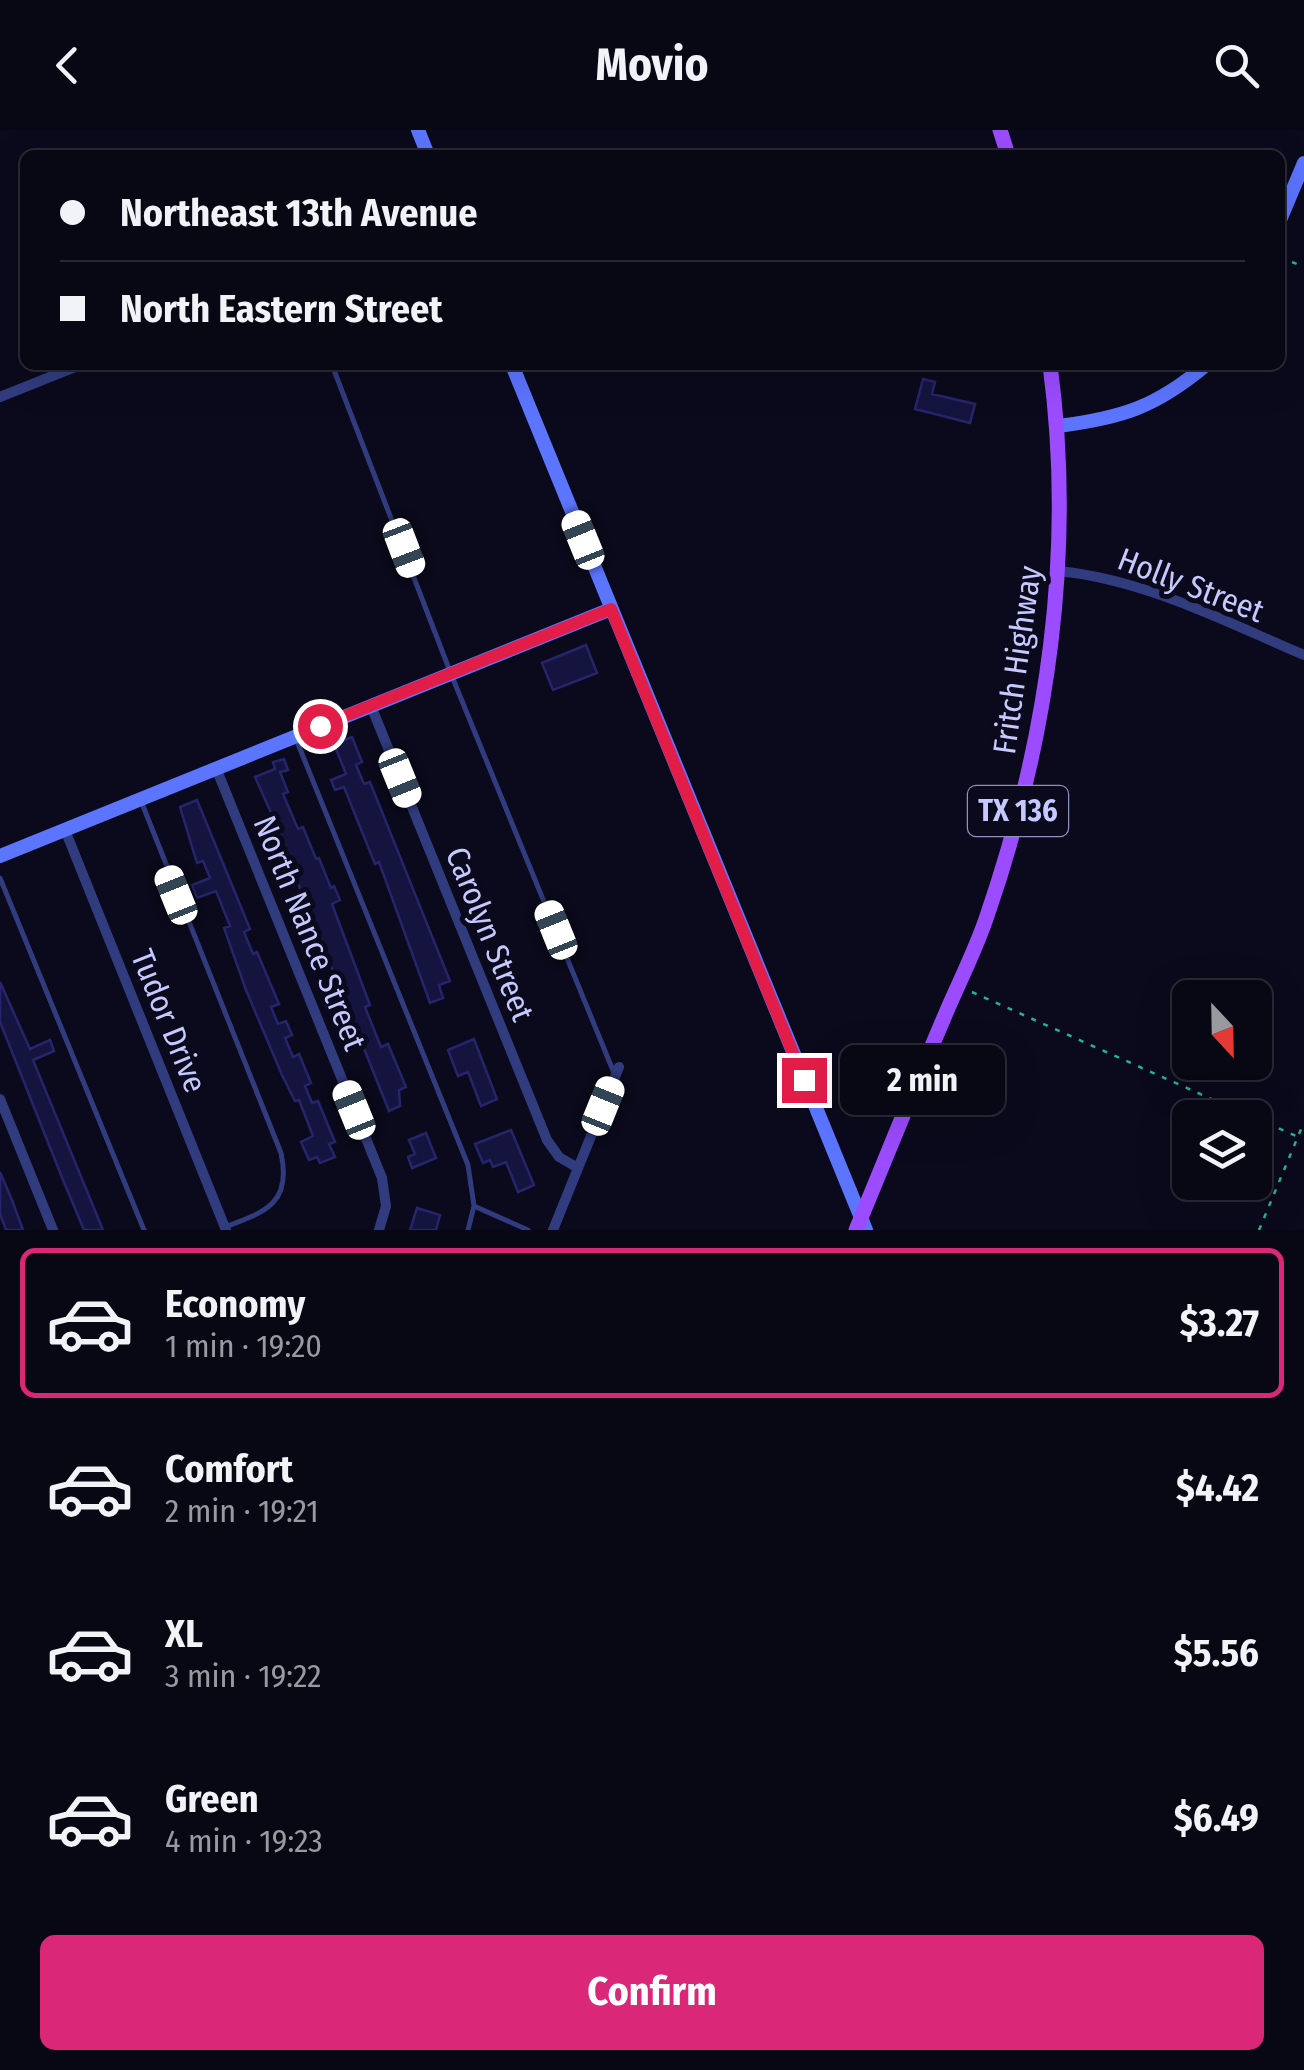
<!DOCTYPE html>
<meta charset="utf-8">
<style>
body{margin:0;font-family:"Fira Sans Condensed",sans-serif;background:#11111e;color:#f1f3f6;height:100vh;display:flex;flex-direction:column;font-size:38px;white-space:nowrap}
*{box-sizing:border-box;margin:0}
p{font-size:32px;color:#989aa0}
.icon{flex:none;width:55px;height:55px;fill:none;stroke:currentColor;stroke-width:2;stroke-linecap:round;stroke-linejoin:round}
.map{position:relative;height:1100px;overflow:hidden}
.drawer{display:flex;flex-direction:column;background:#080815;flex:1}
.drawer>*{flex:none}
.top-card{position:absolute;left:20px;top:20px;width:1265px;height:220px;border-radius:15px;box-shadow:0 10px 40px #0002,0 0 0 2px #292934;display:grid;align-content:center;height:220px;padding:0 40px;background:#080815}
.needle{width:65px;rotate:158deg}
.tools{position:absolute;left:1172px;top:850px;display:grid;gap:20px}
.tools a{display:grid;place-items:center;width:100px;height:100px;border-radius:15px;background:#080815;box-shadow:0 10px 40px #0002,0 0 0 2px #292934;font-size:50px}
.end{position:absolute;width:45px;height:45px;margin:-22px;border:12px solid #e11d48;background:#fff;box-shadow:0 0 0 5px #fff}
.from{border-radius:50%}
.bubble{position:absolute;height:70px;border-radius:15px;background:#080815;box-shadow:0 10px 40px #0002,0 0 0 2px #292934;font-size:32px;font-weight:700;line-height:70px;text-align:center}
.car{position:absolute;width:30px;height:60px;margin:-30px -15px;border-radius:12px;box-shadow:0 0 8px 2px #0007;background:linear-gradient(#fff 24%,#345 0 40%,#fff 0 76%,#345 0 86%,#fff 0)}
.top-card b{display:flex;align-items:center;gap:35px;height:95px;font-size:38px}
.top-card b+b{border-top:2px solid #292934}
.top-card i{width:25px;height:25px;background:#f1f3f6}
ul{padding:18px 0 0;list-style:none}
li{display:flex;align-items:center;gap:30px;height:150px;margin:0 20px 15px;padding:0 20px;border:5px solid transparent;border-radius:15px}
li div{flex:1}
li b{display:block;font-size:38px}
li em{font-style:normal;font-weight:700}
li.selected{border-color:#db2777}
li>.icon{width:90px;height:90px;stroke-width:1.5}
.action{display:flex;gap:20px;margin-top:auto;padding:20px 40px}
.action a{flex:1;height:115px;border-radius:15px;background:#db2777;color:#fff;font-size:40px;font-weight:700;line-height:115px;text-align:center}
header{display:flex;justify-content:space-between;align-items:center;height:130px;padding:0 40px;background:#080815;font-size:45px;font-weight:700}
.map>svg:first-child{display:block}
.building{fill:#15143e;stroke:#26256c;stroke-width:2.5}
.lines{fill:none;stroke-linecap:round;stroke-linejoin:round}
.path{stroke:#24b491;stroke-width:2.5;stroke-dasharray:5 8;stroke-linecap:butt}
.lane{stroke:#313c7f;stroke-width:5}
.street{stroke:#313c7f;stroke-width:10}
.secondary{stroke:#5c75ff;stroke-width:14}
.primary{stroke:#9c4cff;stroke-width:15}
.route{stroke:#e11d48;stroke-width:12}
.labels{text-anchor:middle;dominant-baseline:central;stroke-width:10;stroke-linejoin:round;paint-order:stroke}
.shield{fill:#0a0a1c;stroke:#8d90bb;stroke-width:2.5}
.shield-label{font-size:30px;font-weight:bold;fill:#c5c9ff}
.street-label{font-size:32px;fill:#c5c9ff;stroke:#0a0a1c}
</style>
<header><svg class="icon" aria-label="back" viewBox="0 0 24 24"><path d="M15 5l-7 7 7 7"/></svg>Movio<svg class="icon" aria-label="search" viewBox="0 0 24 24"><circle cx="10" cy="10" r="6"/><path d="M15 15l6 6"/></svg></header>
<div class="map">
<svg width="1304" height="1100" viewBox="0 0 1304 1100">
<rect width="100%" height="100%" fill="#0a0a1c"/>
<!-- building -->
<path class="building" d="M 923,249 L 935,252 L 932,264 L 975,274 L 970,293 L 915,279 Z
M 586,515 L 597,543 L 553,560 L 542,533 Z
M 352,607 L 362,632 L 356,635 L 364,654 L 370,652 L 450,851 L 439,855 L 443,868 L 430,873 L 379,732 L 375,734 L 344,657 L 335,660 L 331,650 L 346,644 L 334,614 Z
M 284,629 L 288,640 L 280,642 L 288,662 L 283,664 L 298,699 L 303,697 L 316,729 L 319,728 L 331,758 L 334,756 L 340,770 L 332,774 L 370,875 L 365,877 L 381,917 L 388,914 L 406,957 L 399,960 L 400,976 L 389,981 L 279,706 L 281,705 L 255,647 L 275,639 L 273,632 Z
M 197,670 L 250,799 L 244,802 L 253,824 L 257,822 L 279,874 L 271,877 L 278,894 L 286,891 L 292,905 L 285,908 L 293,927 L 299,924 L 311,953 L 305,956 L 312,973 L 318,971 L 335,1012 L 329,1014 L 335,1027 L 320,1033 L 317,1027 L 309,1030 L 301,1012 L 313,1006 L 299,970 L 295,971 L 282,945 L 246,860 L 224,798 L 230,796 L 216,761 L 197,768 L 192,755 L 210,748 L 203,731 L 197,733 L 180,677 Z
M 0,852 L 30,919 L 50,910 L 54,921 L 33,930 L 103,1100 L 84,1100 L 63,1050 L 0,892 Z
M 474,909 L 497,969 L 481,976 L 468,942 L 458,946 L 448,920 Z
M 511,1000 L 534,1055 L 518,1062 L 506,1032 L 493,1037 L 490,1030 L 483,1033 L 475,1014 Z
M 426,1003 L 436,1028 L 412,1038 L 408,1027 L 415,1024 L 409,1010 Z
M 0,1042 L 12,1070 L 23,1100 L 6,1100 L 0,1084 Z
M 417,1078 L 440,1085 L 436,1100 L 410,1100 Z"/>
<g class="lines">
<!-- path -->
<path class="path" d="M 1280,127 L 1304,137
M 972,862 L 1254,988
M 1255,988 L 1296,1006
M 1259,1100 L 1304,992"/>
<!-- lane -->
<path class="lane" d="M 332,235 L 451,544 L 614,943
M 296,609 L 468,1035 L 474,1076 L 468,1100
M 141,671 L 281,1023 C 292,1073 266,1082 225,1097
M 0,748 L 144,1100
M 474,1076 L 528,1100"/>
<!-- street -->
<path class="street" d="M 0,267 L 80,235
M 1059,441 C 1146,450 1224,491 1304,525
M 371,576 L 547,1010 L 559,1027 L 578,1038
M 216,638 L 382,1048 L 386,1076 L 379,1100
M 65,700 L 226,1100
M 0,969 L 53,1100
M 553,1100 L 619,937"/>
<!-- secondary -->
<path class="secondary" d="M 418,0 L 428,25
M 1280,90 L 1304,33
M 512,235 L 866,1100
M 1058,296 C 1122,288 1156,277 1206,235
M 0,726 L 611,479"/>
<!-- primary -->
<path class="primary" d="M 1000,0 L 1008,25
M 856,1100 C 885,1030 913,960 943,890 C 957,856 975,822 987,786 C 1048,609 1075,421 1050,235"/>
</g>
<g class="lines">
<!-- route -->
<path class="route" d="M 320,596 L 611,479 L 804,950"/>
</g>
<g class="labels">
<!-- shield labels -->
<rect class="shield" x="968" y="656" width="100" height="50" rx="8"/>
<g class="shield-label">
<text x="1018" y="681">TX 136</text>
</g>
<!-- street labels -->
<g class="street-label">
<text transform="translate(1191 455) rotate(21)">Holly Street</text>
<text transform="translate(1017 530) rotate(-82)">Fritch Highway</text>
<text transform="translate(310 803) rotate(68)">North Nance Street</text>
<text transform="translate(490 804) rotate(68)">Carolyn Street</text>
<text transform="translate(169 891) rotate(68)">Tudor Drive</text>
</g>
</g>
</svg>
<div class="tools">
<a><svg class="needle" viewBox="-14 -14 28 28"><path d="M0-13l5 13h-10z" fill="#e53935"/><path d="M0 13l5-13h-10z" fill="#989aa0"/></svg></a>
<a><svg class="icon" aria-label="layers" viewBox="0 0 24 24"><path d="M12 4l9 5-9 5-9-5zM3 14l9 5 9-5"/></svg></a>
</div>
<i class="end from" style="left:320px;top:596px"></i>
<i class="end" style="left:804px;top:950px"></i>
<div class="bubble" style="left:840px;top:915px;width:165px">2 min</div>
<i class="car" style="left:583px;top:410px;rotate:338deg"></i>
<i class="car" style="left:404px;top:418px;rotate:159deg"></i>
<i class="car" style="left:400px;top:648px;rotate:158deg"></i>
<i class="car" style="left:176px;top:765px;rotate:338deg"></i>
<i class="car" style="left:556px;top:800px;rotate:338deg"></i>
<i class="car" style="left:603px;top:976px;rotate:22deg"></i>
<i class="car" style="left:354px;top:980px;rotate:338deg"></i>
<div class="top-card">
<b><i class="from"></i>Northeast 13th Avenue</b>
<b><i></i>North Eastern Street</b>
</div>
</div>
<section class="drawer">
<ul>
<li class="selected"><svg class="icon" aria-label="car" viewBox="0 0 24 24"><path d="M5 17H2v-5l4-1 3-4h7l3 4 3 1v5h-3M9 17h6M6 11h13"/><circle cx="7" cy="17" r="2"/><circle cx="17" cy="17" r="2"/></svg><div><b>Economy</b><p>1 min · 19:20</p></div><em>$3.27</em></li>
<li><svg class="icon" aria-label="car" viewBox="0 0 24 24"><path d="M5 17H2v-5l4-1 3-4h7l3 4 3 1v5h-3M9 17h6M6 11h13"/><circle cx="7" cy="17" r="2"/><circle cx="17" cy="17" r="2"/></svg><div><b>Comfort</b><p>2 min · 19:21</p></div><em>$4.42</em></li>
<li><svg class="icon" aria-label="car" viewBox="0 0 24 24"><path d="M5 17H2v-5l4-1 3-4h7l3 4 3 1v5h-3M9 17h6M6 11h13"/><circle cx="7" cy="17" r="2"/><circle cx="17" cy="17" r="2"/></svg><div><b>XL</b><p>3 min · 19:22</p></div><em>$5.56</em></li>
<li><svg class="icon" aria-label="car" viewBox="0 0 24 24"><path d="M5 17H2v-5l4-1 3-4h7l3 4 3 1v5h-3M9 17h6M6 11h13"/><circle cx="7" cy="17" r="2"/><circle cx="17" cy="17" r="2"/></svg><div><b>Green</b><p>4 min · 19:23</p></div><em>$6.49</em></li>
</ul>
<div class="action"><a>Confirm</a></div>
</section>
